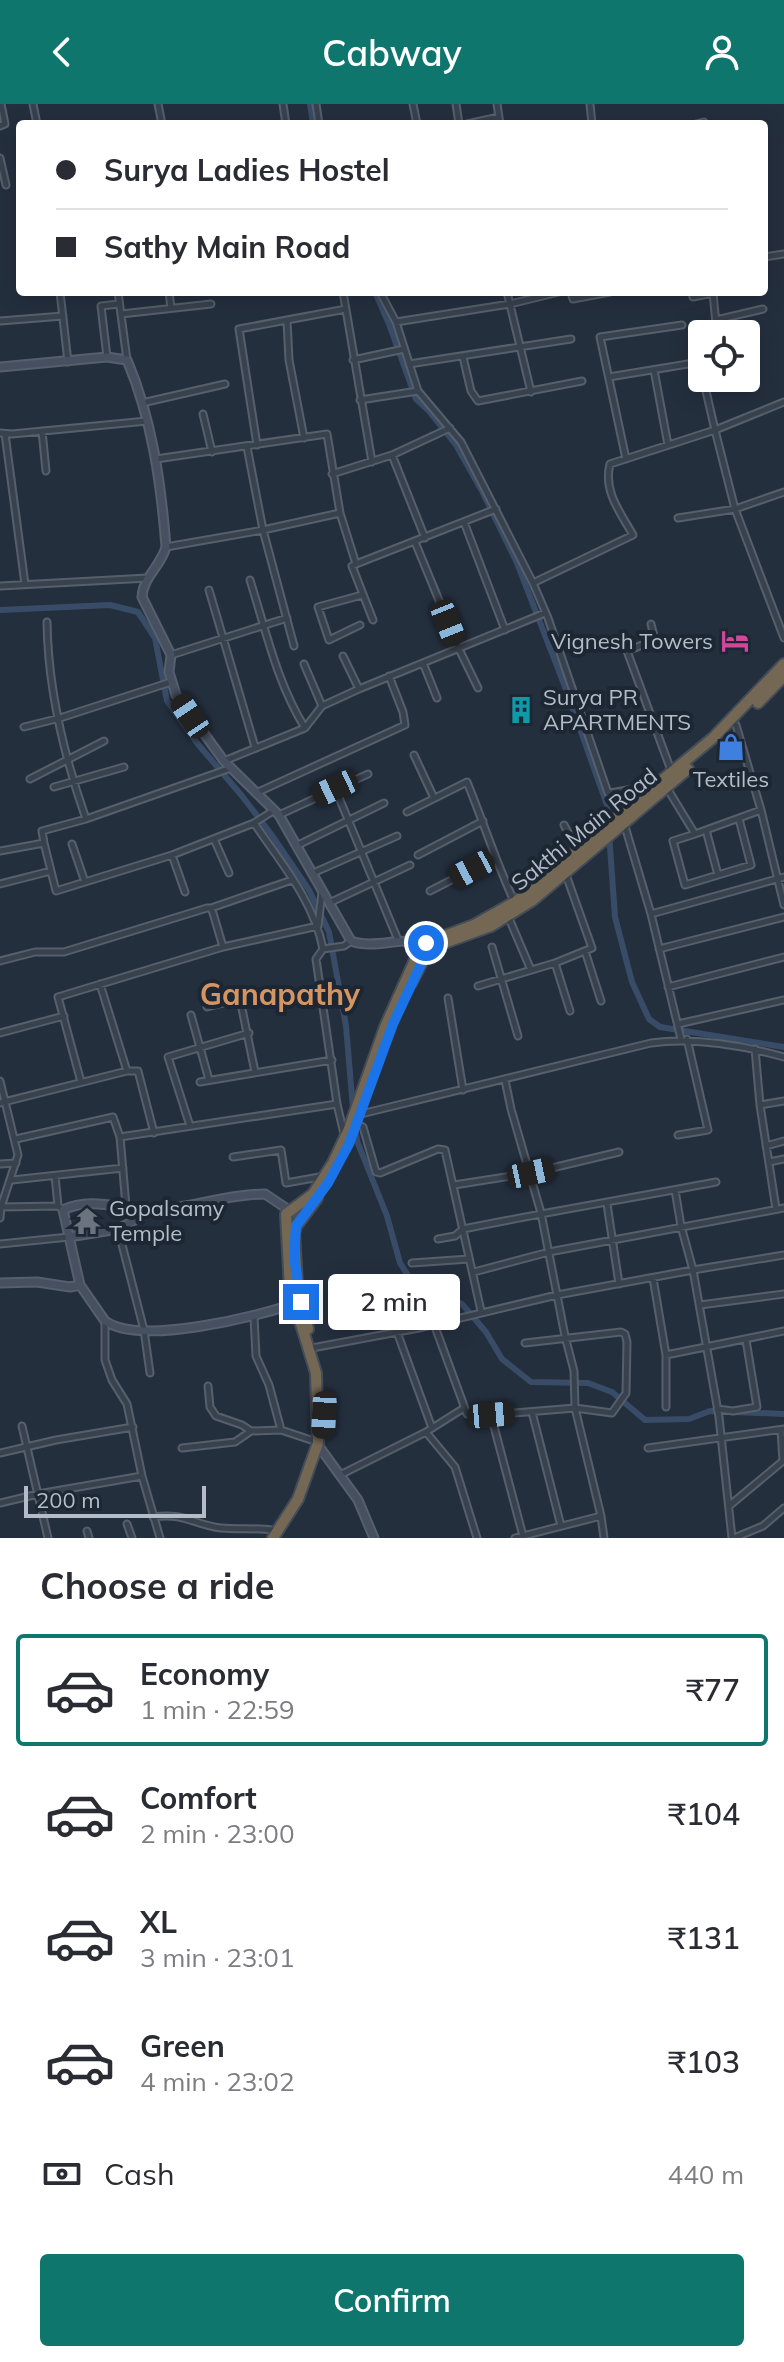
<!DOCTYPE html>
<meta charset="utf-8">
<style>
body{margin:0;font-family:Mulish,sans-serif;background:#f7f7f7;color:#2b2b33;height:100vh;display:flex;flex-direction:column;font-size:30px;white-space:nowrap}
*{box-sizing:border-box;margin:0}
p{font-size:26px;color:#7c7c81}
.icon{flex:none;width:44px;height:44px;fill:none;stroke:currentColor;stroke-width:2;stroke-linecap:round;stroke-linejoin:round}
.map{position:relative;height:1434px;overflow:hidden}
.side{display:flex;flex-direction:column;background:#fff;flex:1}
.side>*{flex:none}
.banner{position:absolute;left:16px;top:16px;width:752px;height:176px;border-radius:8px;box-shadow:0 4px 20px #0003;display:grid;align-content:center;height:176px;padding:0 40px;background:#fff}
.controls{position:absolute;left:688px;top:216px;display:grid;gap:16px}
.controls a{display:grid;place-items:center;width:72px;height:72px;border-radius:8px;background:#fff;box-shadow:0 4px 20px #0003;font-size:40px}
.scale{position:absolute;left:24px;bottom:20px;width:182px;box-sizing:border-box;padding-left:8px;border:4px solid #b4bcc9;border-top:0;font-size:22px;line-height:28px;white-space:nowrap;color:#b4bcc9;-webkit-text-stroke:6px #1d2633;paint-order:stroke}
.end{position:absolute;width:36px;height:36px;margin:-18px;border:10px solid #1a73e8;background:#fff;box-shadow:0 0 0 4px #fff}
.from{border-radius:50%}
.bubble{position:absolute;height:56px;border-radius:8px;background:#fff;box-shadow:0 4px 20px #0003;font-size:26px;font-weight:600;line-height:56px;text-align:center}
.car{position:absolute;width:24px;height:48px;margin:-24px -12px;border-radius:10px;box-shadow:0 0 6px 2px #0007;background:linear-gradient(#222 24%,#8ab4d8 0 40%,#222 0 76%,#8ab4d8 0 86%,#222 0)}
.banner b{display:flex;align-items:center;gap:28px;height:76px;font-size:30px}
.banner b+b{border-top:2px solid #e1e1e2}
.banner i{width:20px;height:20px;background:#2b2b33}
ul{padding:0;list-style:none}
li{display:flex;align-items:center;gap:24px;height:112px;margin:0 16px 12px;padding:0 24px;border:4px solid transparent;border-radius:8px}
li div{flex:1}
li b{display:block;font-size:30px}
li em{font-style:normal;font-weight:600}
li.current{border-color:#0f766e}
li>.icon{width:72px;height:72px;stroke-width:1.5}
h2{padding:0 40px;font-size:36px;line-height:96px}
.pay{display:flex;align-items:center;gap:20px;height:88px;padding:0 40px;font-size:30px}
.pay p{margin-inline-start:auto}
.primary-button{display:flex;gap:16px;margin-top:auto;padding:16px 40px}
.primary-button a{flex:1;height:92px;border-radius:8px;background:#0f766e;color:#fff;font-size:32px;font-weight:600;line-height:92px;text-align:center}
header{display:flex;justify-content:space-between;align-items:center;height:104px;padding:0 40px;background:#0f766e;color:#fff;font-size:36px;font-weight:600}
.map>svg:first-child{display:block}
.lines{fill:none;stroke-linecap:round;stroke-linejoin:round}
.canal{stroke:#394c67;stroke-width:6}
.street-casing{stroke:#565f6c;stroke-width:9}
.secondary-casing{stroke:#565f6c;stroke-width:11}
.highway-casing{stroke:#434c59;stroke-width:14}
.street{stroke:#38414e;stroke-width:5}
.secondary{stroke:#465061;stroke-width:7}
.highway{stroke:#746855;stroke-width:10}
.route{stroke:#1a73e8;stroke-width:10}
.labels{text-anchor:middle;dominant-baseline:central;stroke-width:8;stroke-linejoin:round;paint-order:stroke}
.poi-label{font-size:22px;fill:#b4bcc9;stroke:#1d2633;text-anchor:start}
.street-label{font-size:22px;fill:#b4bcc9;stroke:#1d2633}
.district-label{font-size:30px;font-weight:bold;fill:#d59563;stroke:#1d2633}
</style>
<header><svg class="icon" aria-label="back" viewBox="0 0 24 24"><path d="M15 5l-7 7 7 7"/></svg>Cabway<svg class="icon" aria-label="person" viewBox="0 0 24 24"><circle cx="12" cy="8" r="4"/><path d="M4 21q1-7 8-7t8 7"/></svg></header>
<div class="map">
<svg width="784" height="1434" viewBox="0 0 784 1434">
<rect width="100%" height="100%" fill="#242f3e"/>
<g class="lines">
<!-- canal -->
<path class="canal" d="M 310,0 L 313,20
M 375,188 L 389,220 L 416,295 L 428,306 L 456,341 L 482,387 L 517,459 L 567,588 L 607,701 L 615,813 L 632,878 L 649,915 L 660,923 L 784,943
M 0,506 L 110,501 L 138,508 L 155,534 L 167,597 L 197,639 L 242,692 L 271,730 L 309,786 L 329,828 L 346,922 L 353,1005
M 354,1016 L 357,1037 L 387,1112 L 400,1159 L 418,1187 L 462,1200 L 486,1228 L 502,1255 L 531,1278 L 588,1279 L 612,1288 L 645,1316 L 689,1315 L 710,1307 L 784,1310"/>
<!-- street casing -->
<g class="street-casing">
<path id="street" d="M 33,0 L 37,20
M 158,0 L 162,20
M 283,0 L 286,20
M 316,0 L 319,20
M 413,0 L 417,20
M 456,0 L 459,20
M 497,0 L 500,20
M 590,0 L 592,20
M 467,20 L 499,13
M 696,20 L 704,18
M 0,22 L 5,20 L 1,0
M 0,54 L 6,81
M 764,153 L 784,150
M 60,188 L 68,258
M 118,188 L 127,256
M 169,188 L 171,204
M 343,188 L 372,358
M 380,188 L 396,218 L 418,287 L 461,338 L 533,479 L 548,514 L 608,689 C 622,688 638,682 651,685
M 507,188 L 531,288
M 571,188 L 573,195 L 610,188
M 692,188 L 693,193 L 713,189 L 717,230
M 121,210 L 211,200
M 716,216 L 763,205
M 0,217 L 63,212
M 287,217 L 289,256 L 304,334
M 396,218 L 510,200 L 559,188
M 107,253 L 101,202 L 119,200
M 463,253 L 471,287 L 478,297 L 582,277
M 353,256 L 404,245
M 701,257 L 702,267
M 409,260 L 571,235
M 654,266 L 668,341
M 609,273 L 700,258
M 360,296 L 418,287
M 784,298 L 715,326 L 735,405 L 784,534
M 142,299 L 225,280
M 203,310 L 212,348
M 42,327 L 46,367
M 0,329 L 12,330 L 147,317
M 5,330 L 25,480
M 257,341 L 239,225 L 346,205
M 247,343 L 263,426 L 294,542
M 392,351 L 425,434
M 156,355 L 327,330 L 340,409
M 626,355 L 600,233 L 682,221
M 332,370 L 392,351 L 450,324
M 678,414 L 735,405 L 784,388
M 464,418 L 505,526
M 415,438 L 459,545 L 478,584
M 166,443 L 263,426 L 340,409 L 356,460 L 496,405
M 356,460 L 352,462 L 373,516
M 250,476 C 266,527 277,579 305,624
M 533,479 L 633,431 C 620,408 603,387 610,360 L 715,326 L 703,274
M 0,482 L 148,474
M 209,486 L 255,643
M 47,518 C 48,584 64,652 86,715
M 651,520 L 655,536 L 627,547 L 672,669
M 360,521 L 329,536 L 318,503 L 362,491
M 171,551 L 287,514
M 343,552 L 359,585
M 423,559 L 437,594
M 304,560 L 322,602
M 736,621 L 761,706 L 784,801
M 24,623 L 60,614 L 171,578
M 414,651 L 434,694
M 224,657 L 305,624 L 322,602 L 359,585 L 545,509
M 30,675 L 104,637
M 54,683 L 124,663
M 335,684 L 398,836
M 667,684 L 695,730 L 761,706
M 256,689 L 405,621 L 403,608 L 389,572
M 407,708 L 467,678 C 483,717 496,758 514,797
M 279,711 L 368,670
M 254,719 C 281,759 314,797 323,845
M 624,719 L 651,810 L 681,935
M 564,721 L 577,745
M 706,726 L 718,771
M 695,730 L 673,737 L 685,781 L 751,761 L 739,715
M 214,735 L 229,769
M 44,739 L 56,787 L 172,751 L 254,719 L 273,707
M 72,740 L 85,778
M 298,741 L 384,699
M 0,747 L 44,739 L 42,727 L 86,715 L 231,664
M 172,751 L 185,788
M 418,751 L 483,717
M 313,769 L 397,732
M 0,780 L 51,767
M 430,787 L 494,754
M 329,799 L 410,761
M 211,804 L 292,776
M 651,810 L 784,773
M 508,812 L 531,866
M 492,843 L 518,932
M 659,845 L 784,813
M 585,847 L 601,897
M 0,857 L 35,848 L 64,848 L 207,804 L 211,804 L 213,809 L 223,843 L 318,822 L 322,788
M 555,859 L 570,907
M 100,880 L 127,967
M 478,882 L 555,859 L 592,844 L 565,768
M 668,883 L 784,853
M 448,894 L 463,986
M 207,903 L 240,895 L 255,968
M 191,911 L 209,976
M 678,920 L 784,896
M 0,929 L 64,912
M 755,945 L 760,1001 L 776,1105
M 505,976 L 511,1005 L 541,1109 L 565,1232 L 574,1267 L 575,1304 L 612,1309 L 626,1289 L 627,1238 L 625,1230 L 621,1228 L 525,1239
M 0,977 L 18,1051 L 1,1103 L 58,1102 L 63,1106
M 81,978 L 58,893 L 223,843
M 200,978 L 332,956
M 0,999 L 127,967 L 138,967 L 154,1029
M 337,1000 L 344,1030
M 760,1001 L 784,997
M 361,1010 L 651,939 C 696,933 741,941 784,953
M 357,1020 L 363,1023 L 376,1068 L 380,1069 L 438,1045 L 445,1046 L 481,1207
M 190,1022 L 168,953 L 249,929
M 678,1031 L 708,1026 L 687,935
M 16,1035 L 113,1013 L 120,1033
M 766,1042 L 784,1037
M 233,1053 L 281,1046 L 286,1079 L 325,1072
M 769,1058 L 784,1055
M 0,1060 L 16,1059
M 55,1072 L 58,1102
M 12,1076 L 123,1064
M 454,1081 L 531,1069 L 619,1048
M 675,1086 L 681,1122 L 693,1166 L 784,1151
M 607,1100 L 619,1180
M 126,1102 L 120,1033 L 337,1000 L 316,855 L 323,845 L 344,842 L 351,837
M 0,1114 L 1,1103
M 118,1125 L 144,1226 L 150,1269
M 438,1135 L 455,1132 L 463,1125 C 547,1108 632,1094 716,1078
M 0,1140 L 69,1133
M 412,1159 L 469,1155
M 474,1168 L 549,1148 L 784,1104
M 653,1174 L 666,1251 L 666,1303
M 700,1201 L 784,1190
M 254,1213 L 256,1252 L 269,1281 L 281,1326 L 317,1338
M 105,1218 L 105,1256 L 112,1276 L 127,1300 L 142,1372 L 160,1434
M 434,1220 L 467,1310 L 491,1311 L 575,1304 L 601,1412 L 515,1434
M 397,1228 L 432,1324
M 312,1244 L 419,1224 L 557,1191 L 693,1166 L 719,1313 L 732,1434
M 666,1251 L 784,1227
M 208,1282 L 210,1303 L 216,1312 L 242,1321 L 251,1327 L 281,1326
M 464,1304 L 426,1328 L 455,1363 L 477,1434
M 717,1305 L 733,1307 L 757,1303 L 746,1236
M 532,1308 L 561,1422
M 491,1311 L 523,1432
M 22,1322 L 48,1434
M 182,1344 L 235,1338 L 251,1327
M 648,1344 L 784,1325
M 0,1349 L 56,1336 L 133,1323
M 340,1371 L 426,1328
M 0,1399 L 38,1390 L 142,1372
M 729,1402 L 783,1357 L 781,1326
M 601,1412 L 604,1434
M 153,1413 C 185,1408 194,1421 221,1424 C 240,1426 259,1423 278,1427
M 127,1420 L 132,1434
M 87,1427 L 89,1434
M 734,1434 L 763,1422 L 784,1404"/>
</g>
<!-- secondary casing -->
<g class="secondary-casing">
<path id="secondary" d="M 0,263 L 107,253 L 127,256 C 152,315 161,379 166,443 C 161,462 143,473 142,493 L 171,551 L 169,568 L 176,591 L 224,657 L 279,711 L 351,837 C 376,846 402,831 428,840
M 69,1133 L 118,1125 L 150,1108
M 0,1179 L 37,1178 L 70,1183 L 80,1181
M 294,1200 C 253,1213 141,1242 105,1217 L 80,1181 L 63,1106 C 91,1092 123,1106 151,1106 C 189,1105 226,1090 265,1090 L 301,1114
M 318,1341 L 358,1396 L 374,1434"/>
</g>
<!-- highway casing -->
<g class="highway-casing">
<path id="highway" d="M 758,599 L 784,572
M 411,879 L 424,854 L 433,843 L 491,822 L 533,796 L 688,665
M 308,1225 L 297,1181 L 294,1129 L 296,1122 L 317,1094
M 273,1434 L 298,1395 L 318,1339 L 316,1269 L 290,1184 L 286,1110 L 313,1090 L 333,1059 L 349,1025 L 385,923 L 419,847 L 426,839 L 474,821 L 515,798 L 713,634 L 784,560"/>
</g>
<!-- street -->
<use href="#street" class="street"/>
<!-- secondary -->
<use href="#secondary" class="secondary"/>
<!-- highway -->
<use href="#highway" class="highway"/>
</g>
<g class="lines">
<!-- route -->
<path class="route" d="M 301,1198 L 294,1153 L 296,1122 L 328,1079 L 349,1040 L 393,920 L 424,854 L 433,843 L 426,839"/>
</g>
<!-- icons -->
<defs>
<g id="hotel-bare" transform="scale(2.16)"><path d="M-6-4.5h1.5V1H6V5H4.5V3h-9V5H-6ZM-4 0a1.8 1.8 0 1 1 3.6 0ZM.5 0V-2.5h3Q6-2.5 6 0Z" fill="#d1479c" stroke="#1d2633" stroke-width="2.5" paint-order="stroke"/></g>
<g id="building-bare" transform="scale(2.16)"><path d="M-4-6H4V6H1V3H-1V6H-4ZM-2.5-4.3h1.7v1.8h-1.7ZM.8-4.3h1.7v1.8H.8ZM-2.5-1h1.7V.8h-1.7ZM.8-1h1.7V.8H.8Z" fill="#0f9aa8" stroke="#1d2633" stroke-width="2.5" paint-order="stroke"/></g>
<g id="shop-bare" transform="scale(2.16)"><path d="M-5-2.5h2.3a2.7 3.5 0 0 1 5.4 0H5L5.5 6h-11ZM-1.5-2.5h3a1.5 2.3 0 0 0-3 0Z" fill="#3f7fe0" stroke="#1d2633" stroke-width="2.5" paint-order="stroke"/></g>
<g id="temple-bare" transform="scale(2.16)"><path d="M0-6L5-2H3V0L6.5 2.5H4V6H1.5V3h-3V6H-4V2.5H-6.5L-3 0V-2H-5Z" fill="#6b7280" stroke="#1d2633" stroke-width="2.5" paint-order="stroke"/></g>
</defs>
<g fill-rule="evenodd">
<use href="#hotel-bare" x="735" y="537"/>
<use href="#building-bare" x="521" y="606"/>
<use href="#shop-bare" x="731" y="643"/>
<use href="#temple-bare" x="87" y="1117"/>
</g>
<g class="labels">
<!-- poi labels -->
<g class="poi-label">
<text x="713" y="537" text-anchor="end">Vignesh Towers</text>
<text x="543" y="593">Surya PR<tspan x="543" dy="25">APARTMENTS</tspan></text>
<text x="731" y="675" text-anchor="middle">Textiles</text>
<text x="109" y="1104">Gopalsamy<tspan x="109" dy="25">Temple</tspan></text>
</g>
<!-- street labels -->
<g class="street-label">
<text transform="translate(584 725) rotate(-39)">Sakthi Main Road</text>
</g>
<!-- district labels -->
<g class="district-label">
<text x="280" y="890">Ganapathy</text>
</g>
</g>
</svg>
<div class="controls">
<a><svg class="icon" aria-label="locate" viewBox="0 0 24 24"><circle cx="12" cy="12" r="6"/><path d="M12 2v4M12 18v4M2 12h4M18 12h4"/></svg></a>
</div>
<div class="scale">200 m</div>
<i class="end from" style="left:426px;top:839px"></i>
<i class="end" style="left:301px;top:1198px"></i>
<div class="bubble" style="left:328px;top:1170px;width:132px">2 min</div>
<i class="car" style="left:448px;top:519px;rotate:158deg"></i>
<i class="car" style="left:190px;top:612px;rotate:326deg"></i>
<i class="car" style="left:335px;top:684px;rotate:245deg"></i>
<i class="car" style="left:472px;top:765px;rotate:242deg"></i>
<i class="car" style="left:531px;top:1069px;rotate:78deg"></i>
<i class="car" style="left:324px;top:1311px;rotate:183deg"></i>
<i class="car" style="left:491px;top:1311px;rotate:85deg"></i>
<div class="banner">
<b><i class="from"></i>Surya Ladies Hostel</b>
<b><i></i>Sathy Main Road</b>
</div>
</div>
<section class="side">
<h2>Choose a ride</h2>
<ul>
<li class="current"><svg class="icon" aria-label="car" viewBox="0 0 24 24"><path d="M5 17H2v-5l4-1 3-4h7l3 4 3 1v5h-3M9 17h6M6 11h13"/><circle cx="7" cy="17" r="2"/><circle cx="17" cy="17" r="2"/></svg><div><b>Economy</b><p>1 min · 22:59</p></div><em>₹77</em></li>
<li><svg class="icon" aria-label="car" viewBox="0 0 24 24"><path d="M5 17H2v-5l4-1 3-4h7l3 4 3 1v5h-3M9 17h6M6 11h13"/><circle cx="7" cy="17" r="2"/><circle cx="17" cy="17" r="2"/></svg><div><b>Comfort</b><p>2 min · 23:00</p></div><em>₹104</em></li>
<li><svg class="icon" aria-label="car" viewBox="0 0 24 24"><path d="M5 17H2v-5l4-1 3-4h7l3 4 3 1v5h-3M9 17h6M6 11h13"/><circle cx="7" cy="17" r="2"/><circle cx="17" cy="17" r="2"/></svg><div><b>XL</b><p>3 min · 23:01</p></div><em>₹131</em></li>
<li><svg class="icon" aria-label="car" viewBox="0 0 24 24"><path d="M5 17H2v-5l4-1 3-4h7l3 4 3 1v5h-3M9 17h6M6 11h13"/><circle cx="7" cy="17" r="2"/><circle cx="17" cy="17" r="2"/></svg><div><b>Green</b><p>4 min · 23:02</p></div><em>₹103</em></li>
</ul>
<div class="pay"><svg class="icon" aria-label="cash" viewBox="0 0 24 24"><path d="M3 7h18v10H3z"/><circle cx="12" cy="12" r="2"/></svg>Cash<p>440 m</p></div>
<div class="primary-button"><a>Confirm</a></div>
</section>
